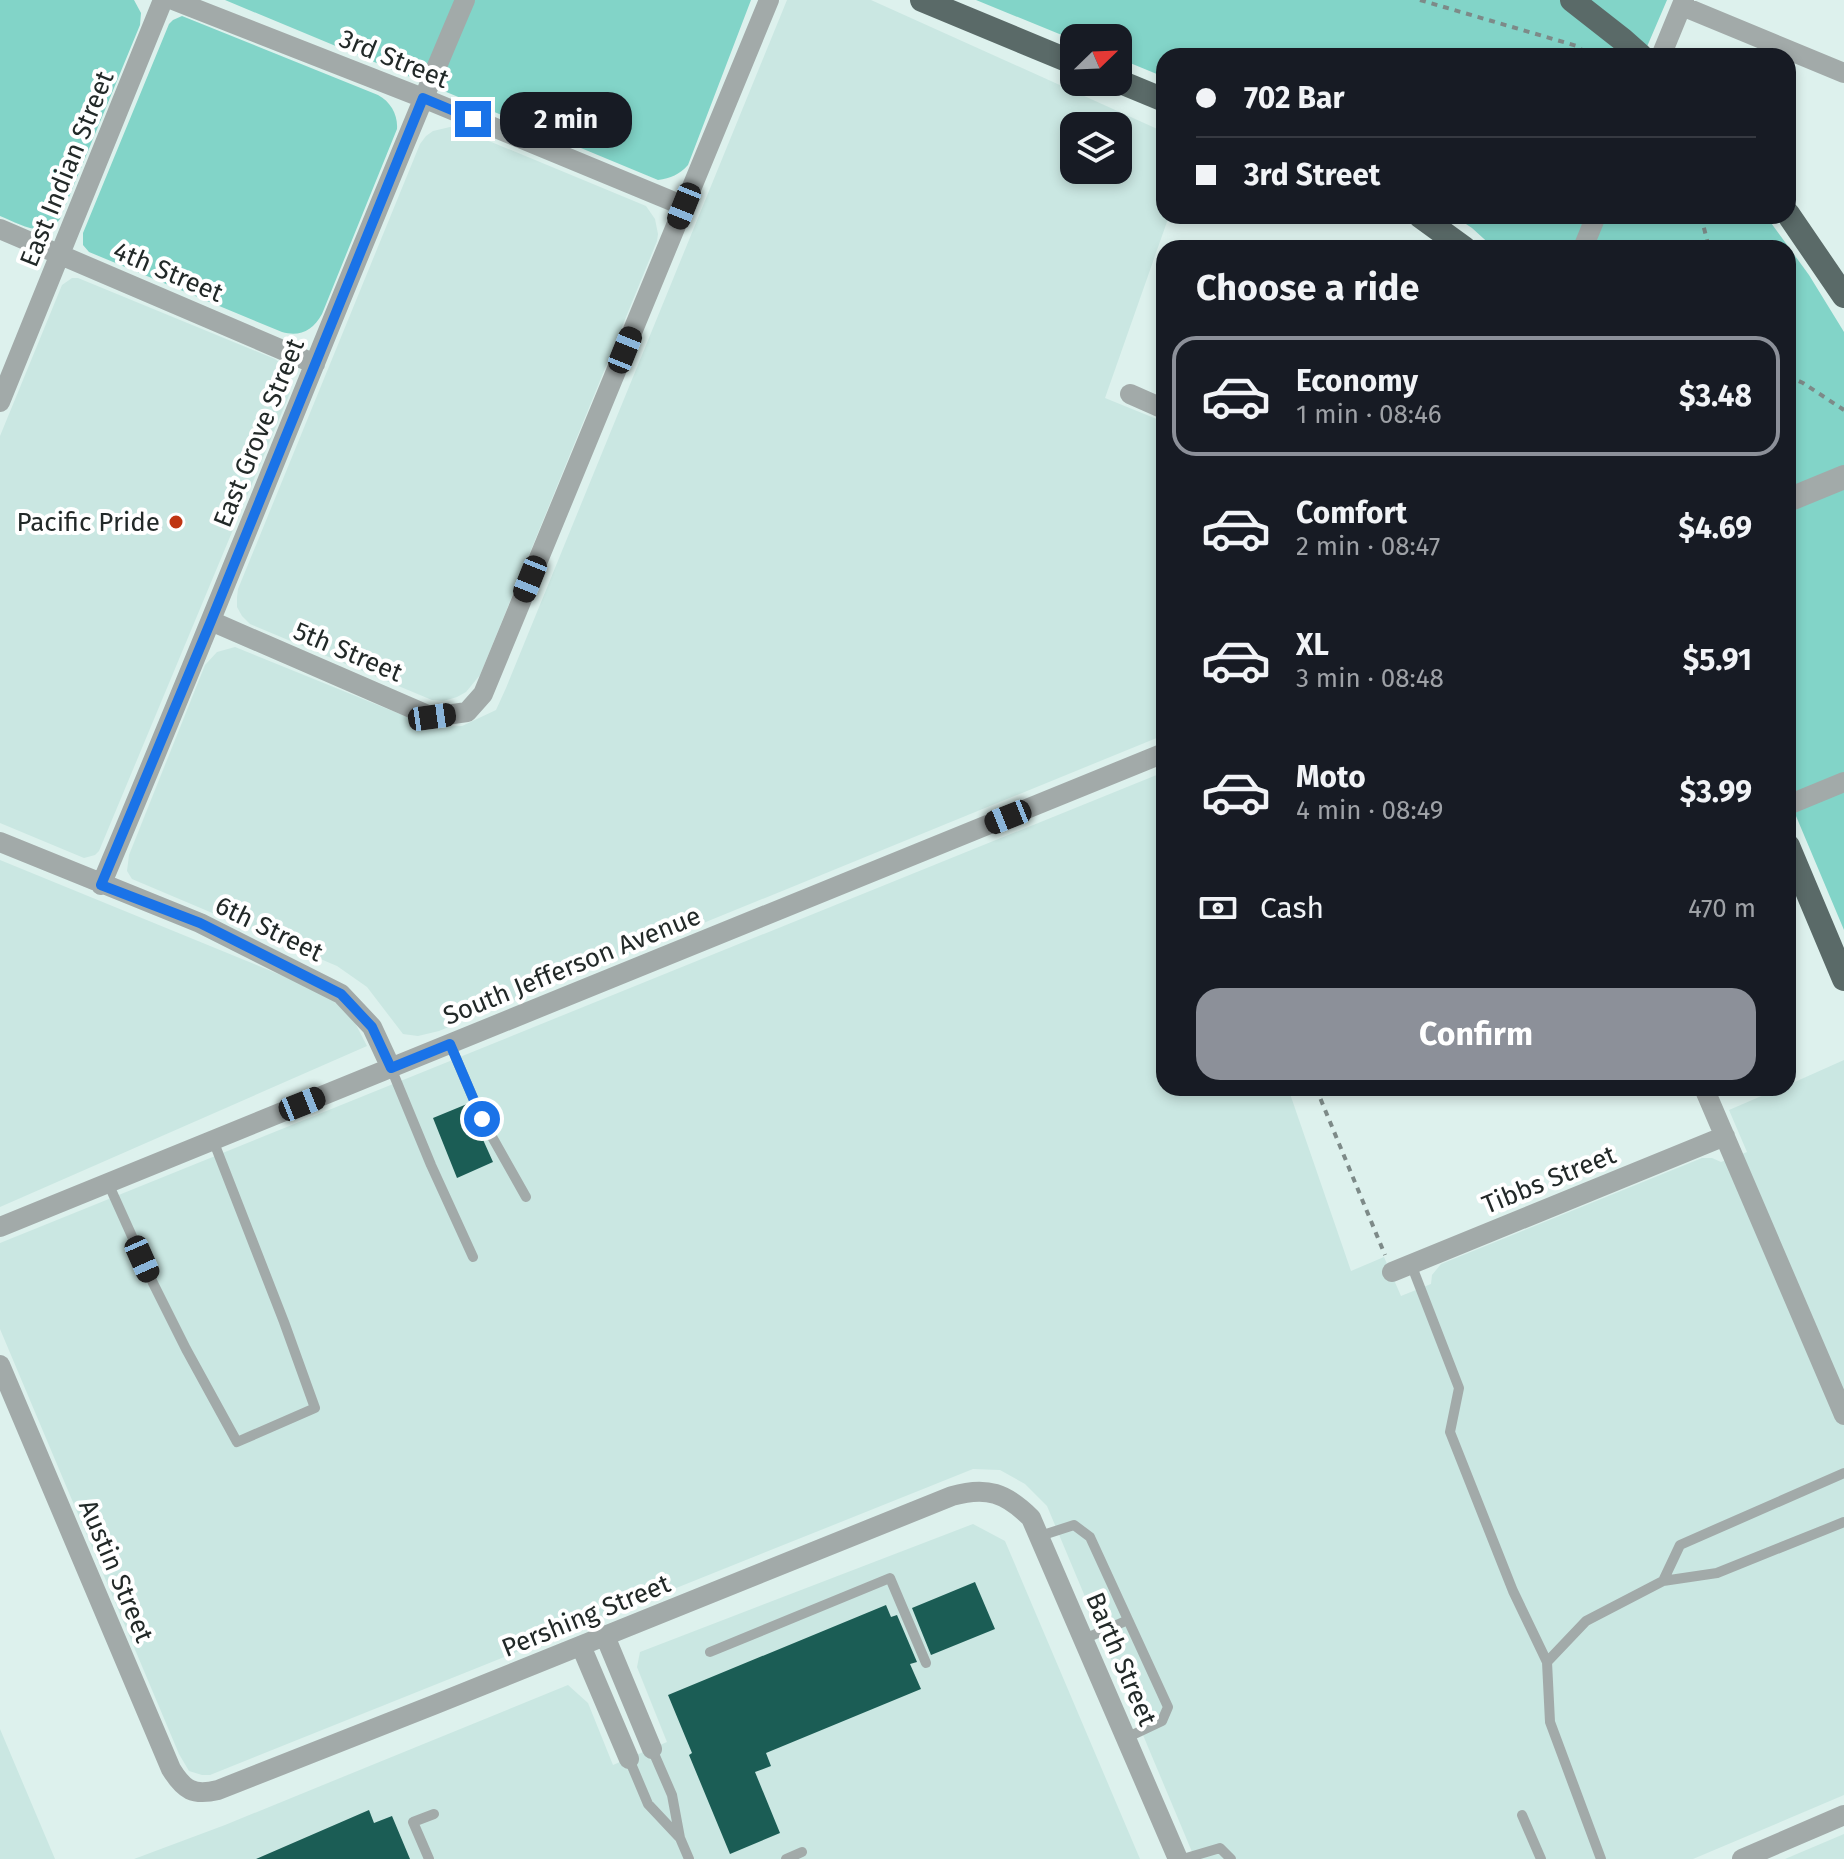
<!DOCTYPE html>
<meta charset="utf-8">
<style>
body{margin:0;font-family:"Fira Sans",sans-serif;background:#20242c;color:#f1f3f6;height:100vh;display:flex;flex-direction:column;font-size:30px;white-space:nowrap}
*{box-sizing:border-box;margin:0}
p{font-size:26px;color:#9ea1a6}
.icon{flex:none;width:44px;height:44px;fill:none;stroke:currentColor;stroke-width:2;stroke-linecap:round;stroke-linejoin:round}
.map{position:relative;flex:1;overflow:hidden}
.details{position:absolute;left:1156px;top:240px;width:640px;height:856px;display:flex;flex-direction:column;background:#171b24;border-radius:24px;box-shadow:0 4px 12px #0003}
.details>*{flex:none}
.banner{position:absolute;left:1156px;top:48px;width:640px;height:176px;border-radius:24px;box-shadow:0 4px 12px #0003;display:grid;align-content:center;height:176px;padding:0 40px;background:#171b24}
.needle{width:52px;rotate:67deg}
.fabs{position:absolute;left:1060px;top:24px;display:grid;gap:16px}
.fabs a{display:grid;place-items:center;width:72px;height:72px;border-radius:16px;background:#171b24;box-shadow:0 4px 12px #0003;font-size:40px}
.end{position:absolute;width:36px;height:36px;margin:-18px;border:10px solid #1a73e8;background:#fff;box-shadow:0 0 0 4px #fff}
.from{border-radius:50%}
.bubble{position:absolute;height:56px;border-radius:24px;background:#171b24;box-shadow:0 4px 12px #0003;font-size:26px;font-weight:700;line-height:56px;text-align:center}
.car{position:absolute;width:24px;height:48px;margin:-24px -12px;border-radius:10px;box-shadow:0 0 6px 2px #0007;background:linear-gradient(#222 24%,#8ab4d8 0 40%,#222 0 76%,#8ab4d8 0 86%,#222 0)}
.banner b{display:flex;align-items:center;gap:28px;height:76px;font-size:30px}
.banner b+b{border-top:2px solid #363941}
.banner i{width:20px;height:20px;background:#f1f3f6}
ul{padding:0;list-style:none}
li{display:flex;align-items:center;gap:24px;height:120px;margin:0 16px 12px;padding:0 24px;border:4px solid transparent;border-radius:24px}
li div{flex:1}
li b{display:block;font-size:30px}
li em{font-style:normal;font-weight:700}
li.active{border-color:#8c9099}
li>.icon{width:72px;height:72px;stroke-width:1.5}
h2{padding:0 40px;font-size:36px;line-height:96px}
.pay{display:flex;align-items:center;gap:20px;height:88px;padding:0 40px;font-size:30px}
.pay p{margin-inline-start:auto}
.cta{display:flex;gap:16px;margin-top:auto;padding:16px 40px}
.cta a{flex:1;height:92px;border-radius:24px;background:#8c9099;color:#fff;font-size:32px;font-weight:700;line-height:92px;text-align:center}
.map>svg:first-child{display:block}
.built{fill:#cae7e2;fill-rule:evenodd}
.green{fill:#82d4c8}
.building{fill:#1b5d55}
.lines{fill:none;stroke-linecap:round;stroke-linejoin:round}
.path{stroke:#7d8a88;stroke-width:4;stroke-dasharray:6 6;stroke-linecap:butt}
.service{stroke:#a2aaa9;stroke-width:10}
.minor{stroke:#a2aaa9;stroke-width:20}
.tertiary{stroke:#a2aaa9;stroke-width:24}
.trunk{stroke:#5a6a68;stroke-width:24}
.route{stroke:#1a73e8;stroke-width:10}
.poi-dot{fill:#bf3512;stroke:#fff;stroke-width:3}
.labels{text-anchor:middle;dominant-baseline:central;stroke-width:8;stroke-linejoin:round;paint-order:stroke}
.street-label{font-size:26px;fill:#222928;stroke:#fff}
.poi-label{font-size:26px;fill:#222928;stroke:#fff;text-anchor:end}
</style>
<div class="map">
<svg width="1844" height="1859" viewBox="0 0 1844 1859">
<rect width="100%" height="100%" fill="#ddf1ed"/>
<!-- built -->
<path class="built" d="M 787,0 L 871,0 L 1164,132 L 1164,216 L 1169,216 L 1105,398 L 1164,422 L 1164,735 L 439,1031 L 418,1036 L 403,1034 L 367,987 L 337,966 L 132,879 L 127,871 L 129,855 L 205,665 L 217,652 L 235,647 L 432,727 L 462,726 L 496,710 L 506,688 ZM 1074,126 L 1118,126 L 1118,170 L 1074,170 Z
M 450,127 L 460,129 L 646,206 L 655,219 L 658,234 L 657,241 L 480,675 L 466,692 L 457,697 L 443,701 L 432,700 L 250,624 L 242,616 L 237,607 L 237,597 L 238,589 L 420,144 L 426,136 L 433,131 Z
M 72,278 L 78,278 L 275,359 L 283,365 L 288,373 L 290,384 L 290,393 L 99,851 L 95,855 L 84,858 L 0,823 L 0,436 L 62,285 Z
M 1164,772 L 1164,1088 L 1288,1088 L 1351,1271 L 1384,1257 L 1401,1296 L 1431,1284 L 1432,1275 L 1441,1264 L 1702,1158 L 1712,1158 L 1721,1162 L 1747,1152 L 1729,1110 L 1780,1088 L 1788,1088 L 1788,1085 L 1844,1060 L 1844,1795 L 1693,1859 L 1195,1859 L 1047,1506 L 1025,1484 L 1000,1470 L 973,1469 L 210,1775 L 202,1775 L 189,1771 L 179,1754 L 0,1329 L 0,1243 Z
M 0,860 L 315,989 L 329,997 L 353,1019 L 367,1046 L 0,1207 Z
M 973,1524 L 1005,1541 L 1140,1859 L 134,1859 L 225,1825 L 568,1685 L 588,1703 L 613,1765 L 667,1742 L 637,1667 L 640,1652 Z
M 0,1729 L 55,1859 L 0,1859 Z
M 1844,1834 L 1844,1859 L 1785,1859 Z"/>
<!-- green -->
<path class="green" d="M 0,0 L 134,0 L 141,13 L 140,25 L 60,219 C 44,240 20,224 0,216 Z
M 225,0 L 751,0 L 688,165 C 679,175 671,178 658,180 Z
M 976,0 L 1667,0 L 1643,56 L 1164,56 L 1164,77 L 1118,58 L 1118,38 L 1074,38 L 1074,40 Z
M 182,16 L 378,95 C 391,102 398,115 397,129 L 322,314 C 313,331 299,337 282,332 L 89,252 L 83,245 L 83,233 L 169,24 L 173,20 Z
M 1454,216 L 1766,216 L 1809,275 L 1844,332 L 1844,930 L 1788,797 L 1788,248 L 1494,248 L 1472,228 Z"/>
<!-- building -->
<path class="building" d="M 467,1104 L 493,1162 L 457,1178 L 433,1118 Z
M 975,1582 L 995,1629 L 931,1655 L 912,1608 Z
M 886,1605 L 891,1617 L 897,1615 L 917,1662 L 910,1664 L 921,1689 L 766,1753 L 771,1766 L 755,1772 L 780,1833 L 730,1854 L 689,1755 L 692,1753 L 668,1695 Z
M 369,1810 L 374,1823 L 392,1816 L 410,1859 L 256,1859 Z"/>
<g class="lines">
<!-- path -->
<path class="path" d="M 1420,0 L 1577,46 L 1589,56
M 1701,216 L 1709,248
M 1788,376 L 1803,383 L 1844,410
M 1316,1088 L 1385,1255"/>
<!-- service -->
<path class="service" d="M 450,1044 L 482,1119 L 526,1197
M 391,1068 L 431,1165 L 473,1257
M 108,1183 L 153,1283 L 186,1349 L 237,1442 L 315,1408 L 284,1322 L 213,1140
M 1411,1264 L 1459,1388 L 1450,1432 L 1513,1591 L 1547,1662 L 1550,1722 L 1601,1859
M 1040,1536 L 1074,1525 L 1090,1537 L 1168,1707 L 1162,1721 L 1126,1738
M 1663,1581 L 1680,1545 L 1844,1473
M 1084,1639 L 1128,1620
M 710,1652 L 890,1578 L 926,1663
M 1547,1662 L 1586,1621 L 1663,1581 L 1717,1573 L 1844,1522
M 652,1749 L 672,1795 L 680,1838 L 689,1859
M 629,1759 L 648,1804 L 679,1837
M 1522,1815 L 1541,1859
M 429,1859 L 413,1822 L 434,1814
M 786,1859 L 802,1852
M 1183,1859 L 1220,1848 L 1231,1859"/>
<!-- minor -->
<path class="minor" d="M 173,0 L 423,98 L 684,206
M 1682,6 L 1844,73
M 1661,56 L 1684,0
M 0,229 L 315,364
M 1583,248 L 1596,216
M 1130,394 L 1164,409
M 0,402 L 163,0
M 211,621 L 432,717 L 467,712 L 483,694 L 769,0
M 1788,805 L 1844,782
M 0,842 L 200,923 L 341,994 L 372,1027 L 391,1068
M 101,885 C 226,591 340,293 465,0
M 1704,1088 L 1844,1415
M 0,1227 L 1164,753
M 1392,1272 L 1725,1136
M 0,1365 L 171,1769 C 184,1790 193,1796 218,1790 L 436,1704 L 952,1496 C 987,1486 1006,1493 1031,1518 L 1178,1859
M 605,1636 L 652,1749
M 581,1646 L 629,1759
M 1742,1859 L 1844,1815"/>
<!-- tertiary -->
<path class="tertiary" d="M 1788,500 L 1844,477"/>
<!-- trunk -->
<path class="trunk" d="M 922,0 L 1074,63
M 1572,0 L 1623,40 L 1641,56
M 1118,81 L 1164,100
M 1788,214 L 1844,296
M 1420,216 L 1464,248
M 1788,846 L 1844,979"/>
</g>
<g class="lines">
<!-- route -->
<path class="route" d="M 473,119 L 423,98 L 211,621 L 101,885 L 200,923 L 341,994 L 372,1027 L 391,1068 L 450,1044 L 482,1119"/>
</g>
<!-- markers -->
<circle class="poi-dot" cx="176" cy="522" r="8"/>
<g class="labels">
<!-- street labels -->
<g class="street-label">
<text transform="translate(394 59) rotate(22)">3rd Street</text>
<text transform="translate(67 169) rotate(-68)">East Indian Street</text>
<text transform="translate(168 272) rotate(23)">4th Street</text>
<text transform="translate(259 433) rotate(-68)">East Grove Street</text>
<text transform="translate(348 652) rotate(23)">5th Street</text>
<text transform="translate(269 929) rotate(26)">6th Street</text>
<text transform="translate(572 966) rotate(-22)">South Jefferson Avenue</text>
<text transform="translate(1549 1180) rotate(-22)">Tibbs Street</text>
<text transform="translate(116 1571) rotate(67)">Austin Street</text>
<text transform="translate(586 1616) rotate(-22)">Pershing Street</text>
<text transform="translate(1121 1659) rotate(67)">Barth Street</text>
</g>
<!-- poi labels -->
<g class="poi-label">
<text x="160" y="522">Pacific Pride</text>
</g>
</g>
</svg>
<div class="fabs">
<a><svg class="needle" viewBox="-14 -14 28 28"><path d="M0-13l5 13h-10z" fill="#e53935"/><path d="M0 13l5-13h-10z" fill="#9ea1a6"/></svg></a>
<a><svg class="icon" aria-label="layers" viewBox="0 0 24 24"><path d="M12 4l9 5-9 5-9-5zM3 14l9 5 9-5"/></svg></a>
</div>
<i class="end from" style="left:482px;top:1119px"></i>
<i class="end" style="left:473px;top:119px"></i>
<div class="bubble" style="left:500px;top:92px;width:132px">2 min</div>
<i class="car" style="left:684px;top:206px;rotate:202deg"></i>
<i class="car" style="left:625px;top:350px;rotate:22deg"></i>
<i class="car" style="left:530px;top:579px;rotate:202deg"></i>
<i class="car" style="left:432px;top:717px;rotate:82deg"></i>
<i class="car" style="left:1008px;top:817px;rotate:248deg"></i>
<i class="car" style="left:302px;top:1104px;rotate:68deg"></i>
<i class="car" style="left:142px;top:1259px;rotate:156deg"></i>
<div class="banner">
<b><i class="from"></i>702 Bar</b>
<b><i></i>3rd Street</b>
</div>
<section class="details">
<h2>Choose a ride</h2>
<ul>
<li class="active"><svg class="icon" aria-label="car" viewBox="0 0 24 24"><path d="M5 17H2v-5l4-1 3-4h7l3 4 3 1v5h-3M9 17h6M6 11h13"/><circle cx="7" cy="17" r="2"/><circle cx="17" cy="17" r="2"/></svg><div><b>Economy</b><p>1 min · 08:46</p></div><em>$3.48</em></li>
<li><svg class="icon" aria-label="car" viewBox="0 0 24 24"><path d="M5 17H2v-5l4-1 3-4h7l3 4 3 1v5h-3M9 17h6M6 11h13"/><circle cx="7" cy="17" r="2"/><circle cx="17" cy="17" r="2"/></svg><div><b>Comfort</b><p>2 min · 08:47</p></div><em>$4.69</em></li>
<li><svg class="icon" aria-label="car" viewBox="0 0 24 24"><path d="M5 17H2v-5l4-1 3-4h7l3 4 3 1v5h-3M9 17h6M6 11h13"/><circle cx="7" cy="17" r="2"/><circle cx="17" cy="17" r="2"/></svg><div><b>XL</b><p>3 min · 08:48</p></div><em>$5.91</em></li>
<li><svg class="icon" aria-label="car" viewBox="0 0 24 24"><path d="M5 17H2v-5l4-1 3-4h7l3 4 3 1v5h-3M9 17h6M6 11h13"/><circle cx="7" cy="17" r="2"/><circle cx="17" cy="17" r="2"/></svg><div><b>Moto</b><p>4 min · 08:49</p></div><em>$3.99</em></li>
</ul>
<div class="pay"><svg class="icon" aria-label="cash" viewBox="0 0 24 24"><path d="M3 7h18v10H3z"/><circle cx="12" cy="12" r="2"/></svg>Cash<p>470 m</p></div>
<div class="cta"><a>Confirm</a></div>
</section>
</div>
